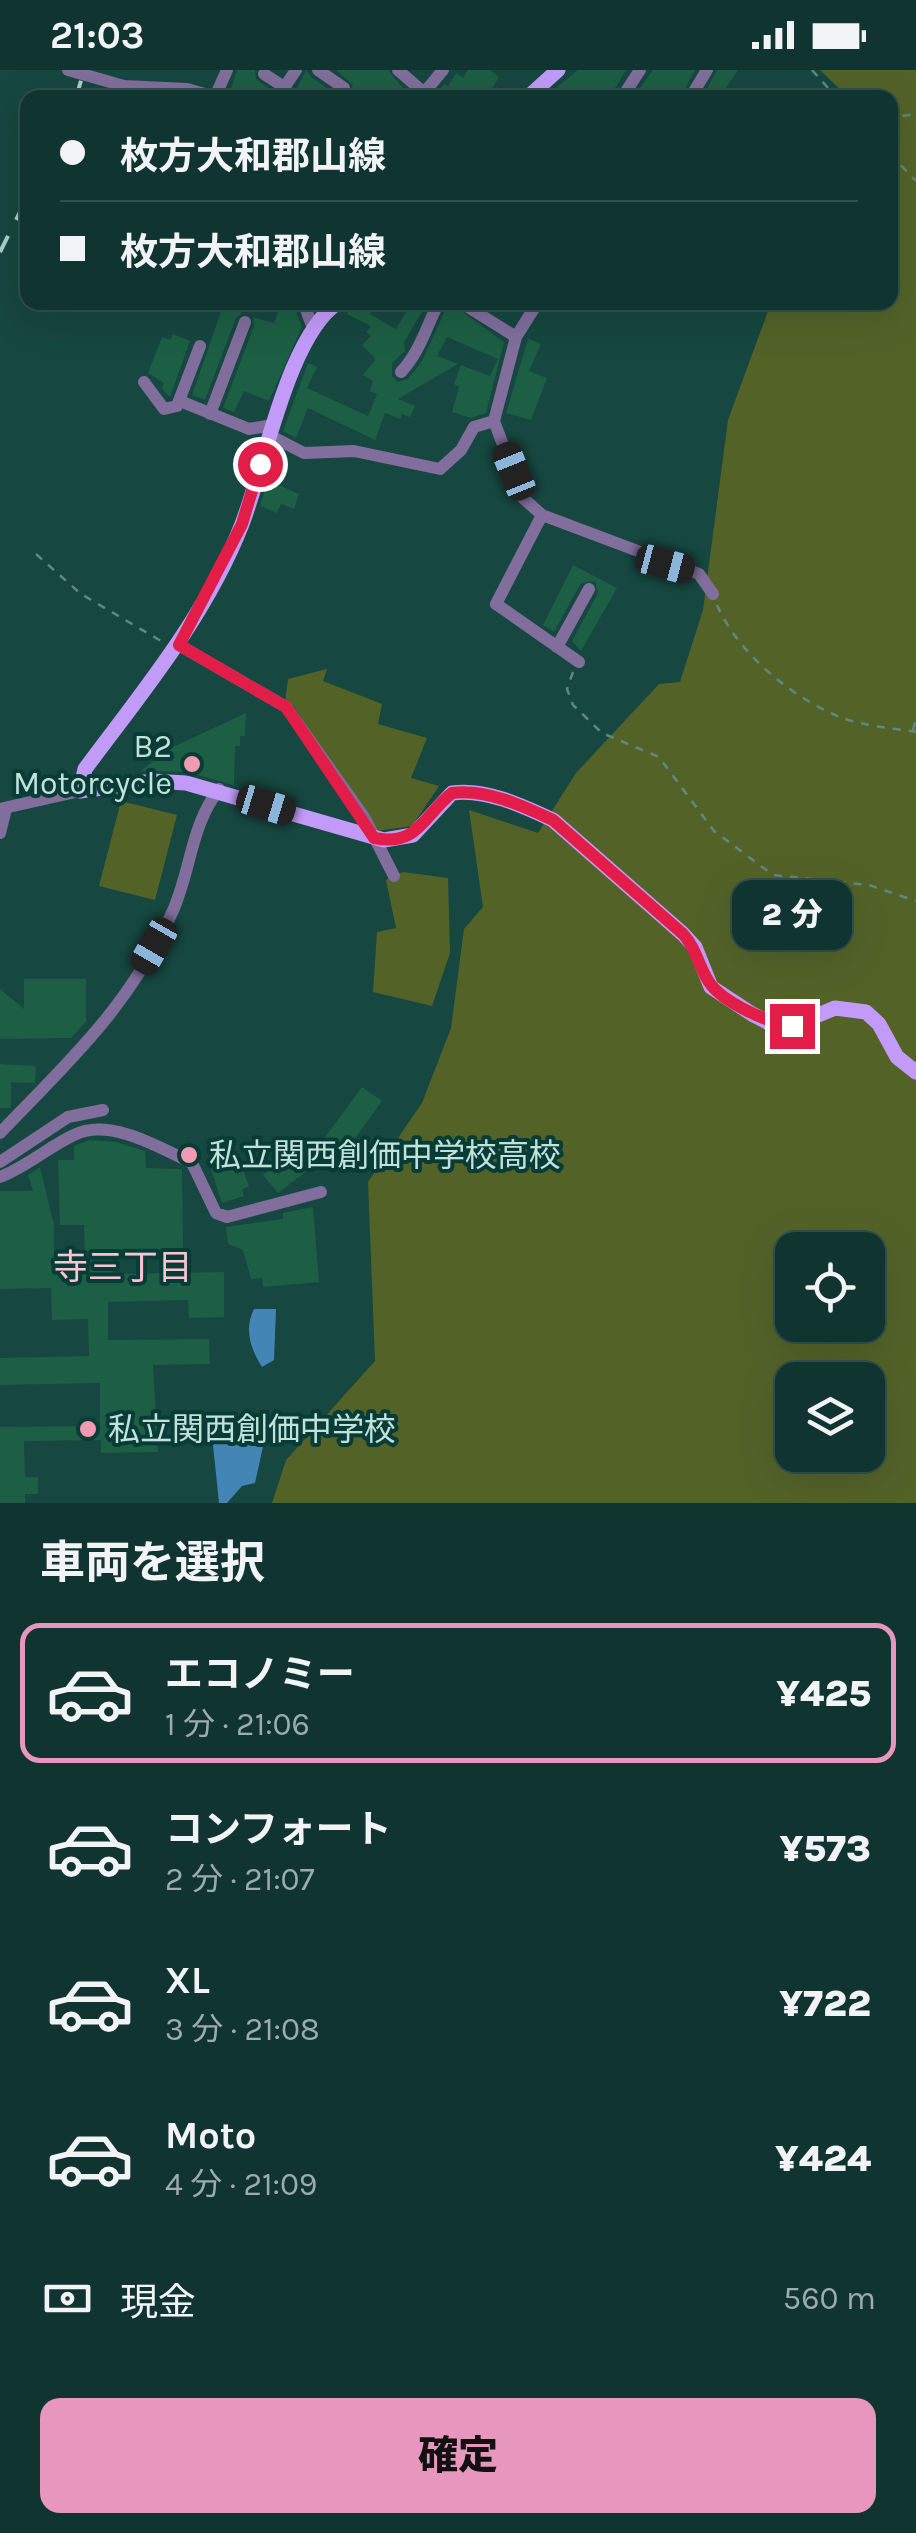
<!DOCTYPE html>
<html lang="ja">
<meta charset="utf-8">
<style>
body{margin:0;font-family:Karla,"Noto Sans JP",sans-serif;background:#1e403c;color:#f1f3f6;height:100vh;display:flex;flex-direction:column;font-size:38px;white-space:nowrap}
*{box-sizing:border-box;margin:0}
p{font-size:32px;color:#9cabab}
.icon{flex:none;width:55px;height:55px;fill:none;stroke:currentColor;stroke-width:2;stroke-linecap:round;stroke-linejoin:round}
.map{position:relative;height:1433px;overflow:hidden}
.details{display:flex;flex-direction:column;background:#103530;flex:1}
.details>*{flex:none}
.hud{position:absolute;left:20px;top:20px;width:878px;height:220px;border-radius:20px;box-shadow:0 10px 40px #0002,0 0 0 2px #30504c;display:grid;align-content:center;height:220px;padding:0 40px;background:#103530}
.buttons{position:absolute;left:775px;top:1162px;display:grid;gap:20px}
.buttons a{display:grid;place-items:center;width:110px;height:110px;border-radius:20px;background:#103530;box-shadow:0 10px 40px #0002,0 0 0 2px #30504c;font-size:50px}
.end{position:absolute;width:45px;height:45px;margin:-22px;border:12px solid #e11d48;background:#fff;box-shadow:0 0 0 5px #fff}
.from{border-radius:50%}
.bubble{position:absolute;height:70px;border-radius:20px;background:#103530;box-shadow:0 10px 40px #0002,0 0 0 2px #30504c;font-size:32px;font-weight:800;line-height:70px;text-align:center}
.car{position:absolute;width:30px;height:60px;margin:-30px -15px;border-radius:12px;box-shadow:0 0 8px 2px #0007;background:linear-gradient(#222 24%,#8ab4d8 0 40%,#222 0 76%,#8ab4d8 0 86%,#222 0)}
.hud b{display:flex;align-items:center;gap:35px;height:95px;font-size:38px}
.hud b+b{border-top:2px solid #30504c}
.hud i{width:25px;height:25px;background:#f1f3f6}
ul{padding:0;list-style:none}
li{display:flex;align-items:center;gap:30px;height:140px;margin:0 20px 15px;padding:0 20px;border:5px solid transparent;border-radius:20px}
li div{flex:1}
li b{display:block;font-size:38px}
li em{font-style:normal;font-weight:800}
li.on{border-color:#e797bd}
li>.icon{width:90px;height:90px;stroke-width:1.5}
h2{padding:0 40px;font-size:45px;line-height:120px}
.pay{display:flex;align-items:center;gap:25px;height:110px;padding:0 40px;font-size:38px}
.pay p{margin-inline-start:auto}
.cta{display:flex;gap:20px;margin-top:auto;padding:20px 40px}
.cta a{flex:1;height:115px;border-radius:20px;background:#e797bd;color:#111;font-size:40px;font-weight:800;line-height:115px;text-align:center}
.status{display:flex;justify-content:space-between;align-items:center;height:70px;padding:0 50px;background:#103530;direction:ltr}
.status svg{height:28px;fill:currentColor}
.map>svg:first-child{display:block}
.green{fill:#536328;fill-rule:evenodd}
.water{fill:#4386b6}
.building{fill:#1c5f44}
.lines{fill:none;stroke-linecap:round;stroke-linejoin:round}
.path{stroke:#5f8882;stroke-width:2.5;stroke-dasharray:8 8;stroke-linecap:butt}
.minor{stroke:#816e9c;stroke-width:12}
.major{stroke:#c29bf9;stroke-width:15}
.rail{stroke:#adcec8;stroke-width:4;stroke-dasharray:18 18;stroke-linecap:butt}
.route{stroke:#e11d48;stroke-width:12}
.poi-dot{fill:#f19ab1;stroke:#083c36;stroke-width:4}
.labels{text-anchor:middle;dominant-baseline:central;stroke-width:8;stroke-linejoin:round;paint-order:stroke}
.poi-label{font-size:32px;fill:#c2e1db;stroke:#083c36;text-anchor:start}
.neighbourhood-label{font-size:35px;fill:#f7c5d1;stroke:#083c36}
</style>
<div class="status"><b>21:03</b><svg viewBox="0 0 49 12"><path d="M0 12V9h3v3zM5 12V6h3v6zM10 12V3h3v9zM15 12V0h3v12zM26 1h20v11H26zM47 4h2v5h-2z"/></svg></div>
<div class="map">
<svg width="916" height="1433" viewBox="0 0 916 1433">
<rect width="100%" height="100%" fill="#164740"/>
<!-- green -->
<path class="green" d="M 820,0 L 916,0 L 916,1433 L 272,1433 L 286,1390 L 375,1291 L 368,1112 L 422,1033 L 451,958 L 464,859 L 483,837 L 469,740 L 538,763 L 576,703 L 659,614 L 680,612 L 703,540 L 728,350 L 771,233 L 890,232 L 890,28 L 848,27 ZM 792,1180 L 868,1180 L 868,1255 L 792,1255 ZM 792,1310 L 868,1310 L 868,1385 L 792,1385 Z
M 327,599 L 323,611 L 382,634 L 378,654 L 427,668 L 411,708 L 439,716 L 412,756 L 376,761 L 294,637 L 285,632 L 288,609 Z
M 121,731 L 177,745 L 155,830 L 99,816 Z
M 403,802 L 448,808 L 450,883 L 432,936 L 373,922 L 377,862 L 396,858 L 386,810 Z"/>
<!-- water -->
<path class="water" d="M 254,1239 L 276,1239 L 274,1290 L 262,1297 C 250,1278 244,1259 254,1239 Z
M 225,1367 L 264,1372 L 255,1413 L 242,1416 L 227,1433 L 219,1433 L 213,1375 Z"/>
<!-- building -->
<path class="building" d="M 237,0 L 255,0 L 256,9 L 272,21 L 268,28 L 229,26 Z
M 306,0 L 312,8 L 342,28 L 302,28 L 295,22 Z
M 336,0 L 388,0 L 403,18 L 396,28 L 346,28 L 353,15 Z
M 468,0 L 490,0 L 499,7 L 486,28 L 440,28 L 438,22 L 444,14 L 448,16 L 456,3 L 463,8 Z
M 578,0 L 626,0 L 609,28 L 544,28 Z
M 653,0 L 695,0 L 680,28 L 633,28 Z
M 717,0 L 738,0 L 719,28 L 702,28 Z
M 352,232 L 375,232 L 370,244 L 396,259 L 412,232 L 428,232 L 404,272 L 405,281 L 392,293 L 392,306 L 398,312 L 408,309 L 422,291 L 449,232 L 504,272 L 486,343 L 471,348 L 452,342 L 459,317 L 454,314 L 461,295 L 490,306 L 498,289 L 447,267 L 437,286 L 458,294 L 398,329 L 415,336 L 410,347 L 402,344 L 400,349 L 385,343 L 375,370 L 308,338 L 296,368 L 283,361 L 308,293 L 317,297 L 307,318 L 368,346 L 377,324 L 370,321 L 373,311 L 363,305 L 376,289 L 362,275 L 371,266 L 366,262 L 371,256 L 347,244 Z
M 281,234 L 295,239 L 302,257 L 269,331 L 244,321 L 234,342 L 223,338 L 254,256 L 253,247 L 274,253 Z
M 223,236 L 242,243 L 236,248 L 205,330 L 192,325 Z
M 173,264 L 190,271 L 170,327 L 162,319 L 164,313 L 148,303 L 162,267 L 170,270 Z
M 528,269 L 541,274 L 529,301 L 547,308 L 531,350 L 506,343 Z
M 271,399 L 278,401 L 274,413 L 299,424 L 294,439 L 281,434 L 277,443 L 260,436 Z
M 573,495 L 617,518 L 581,581 L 572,571 L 598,523 L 595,511 L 581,513 L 554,562 L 543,555 Z
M 246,643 L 245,666 L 240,666 L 240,676 L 235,676 L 234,715 L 187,702 L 140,701 L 173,677 Z
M 24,909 L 86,909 L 86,952 L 71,968 L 0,969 L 0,919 L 24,939 Z
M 0,994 L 36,996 L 35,1013 L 11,1012 L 11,1038 L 0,1038 Z
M 362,1017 L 382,1031 L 343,1085 L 323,1070 Z
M 90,1070 L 116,1072 L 145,1081 L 146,1098 L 182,1099 L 183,1179 L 112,1180 L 113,1204 L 224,1202 L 224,1247 L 189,1248 L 188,1230 L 108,1232 L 108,1270 L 209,1269 L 210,1294 L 153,1295 L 158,1382 L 101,1383 L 101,1370 L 24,1371 L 25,1407 L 38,1407 L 38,1424 L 25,1424 L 25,1433 L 0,1433 L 0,1357 L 100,1356 L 100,1313 L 0,1315 L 0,1288 L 89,1286 L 88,1249 L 52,1250 L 51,1218 L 0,1219 L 0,1121 L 33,1121 L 28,1105 L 40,1097 L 54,1155 L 54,1194 L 85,1193 L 84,1155 L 60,1155 L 58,1090 L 74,1090 L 74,1076 Z
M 301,1072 L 318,1092 L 278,1123 L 263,1105 Z
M 240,1090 L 249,1117 L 242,1119 L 244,1126 L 222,1133 L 211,1099 Z
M 313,1137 L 319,1212 L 263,1217 L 262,1208 L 251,1209 L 243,1180 L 228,1174 L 226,1157 L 283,1149 L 283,1143 Z"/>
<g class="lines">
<!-- path -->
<path class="path" d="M 812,0 L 837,28
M 890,56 L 903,46 L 916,44
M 890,84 L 916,111
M 36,484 L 81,524 L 161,571
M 717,535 C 738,583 792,628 840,647 C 862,656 892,658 916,662
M 573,602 L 567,619 L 573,635 L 602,663 L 659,687 L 714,761 L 773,805 L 869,815 L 916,831
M 913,660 L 916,649"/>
<!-- minor -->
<path class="minor" d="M 68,0 L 124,16 L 187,19 L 219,28
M 318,0 L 344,18
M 398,0 L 430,28
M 264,4 L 284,17
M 627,20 L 640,0
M 282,21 L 296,0
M 424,23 L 443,0
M 215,27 L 227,0
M 690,28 L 707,0
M 303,232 L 313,258
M 460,232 L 516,267
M 538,232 L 516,267 L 494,351 L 523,428 L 542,445 L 699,504 L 713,524
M 401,302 C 420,282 426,257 439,232
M 144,312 L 164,339 L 177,336 L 200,276
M 180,331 L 249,359 L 273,355
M 210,344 L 245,252
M 269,365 L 304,383 L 354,381 L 440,399 L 461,380 L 474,357 L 494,351
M 542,445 L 496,534 L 579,592
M 179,575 L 286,637 L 364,747 L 394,806
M 557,577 L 589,519
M 0,739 L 80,721
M 0,763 L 6,739
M 0,1063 C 68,992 127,939 170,847 C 191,805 189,758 219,719
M 0,1092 L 68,1047 L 103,1040
M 0,1107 C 28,1096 48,1077 74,1065 C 109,1047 161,1078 192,1093 L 216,1143 L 227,1147 L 321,1122"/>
<!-- major -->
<path class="major" d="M 527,28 L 558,0
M 339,232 C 288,264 264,398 242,454 C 206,546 143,621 85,699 L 80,721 L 152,711 L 186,713 L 384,770 L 413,765 L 452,723 C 485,718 523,736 553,750 L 683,864 L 695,877 L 711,917 L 752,944 L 769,953 L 792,956 L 835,938 L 866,942 L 879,954 L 897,987 L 916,1002"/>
<!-- rail -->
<path class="rail" d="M 76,28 L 84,0
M 0,182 L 28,126"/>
</g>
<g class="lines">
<!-- route -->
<path class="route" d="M 260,394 L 242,454 L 179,575 L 286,637 L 374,768 C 418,777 423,746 452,723 C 485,718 523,736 553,750 L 683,864 C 697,879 698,896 709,912 C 722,932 768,953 792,956"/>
</g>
<!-- markers -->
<g class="poi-dot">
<circle cx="192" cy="694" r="10"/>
<circle cx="189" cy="1085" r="10"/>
<circle cx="88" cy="1359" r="10"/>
</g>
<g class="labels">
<!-- poi labels -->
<g class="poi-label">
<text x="172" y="676" text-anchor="end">B2<tspan x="172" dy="37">Motorcycle</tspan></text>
<text x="209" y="1085">私立関西創価中学校高校</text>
<text x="108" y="1359">私立関西創価中学校</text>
</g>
<!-- neighbourhood labels -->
<g class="neighbourhood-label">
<text x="123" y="1197">寺三丁目</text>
</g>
</g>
</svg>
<div class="buttons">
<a><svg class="icon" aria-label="locate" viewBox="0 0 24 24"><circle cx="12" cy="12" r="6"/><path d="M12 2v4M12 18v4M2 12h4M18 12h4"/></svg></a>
<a><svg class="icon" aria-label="layers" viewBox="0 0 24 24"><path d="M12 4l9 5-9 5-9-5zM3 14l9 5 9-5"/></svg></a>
</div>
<i class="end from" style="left:260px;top:394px"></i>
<i class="end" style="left:792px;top:956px"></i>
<div class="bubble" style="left:732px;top:810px;width:120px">2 分</div>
<i class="car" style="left:514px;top:401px;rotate:338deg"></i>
<i class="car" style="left:665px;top:494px;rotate:105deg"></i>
<i class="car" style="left:266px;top:735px;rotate:107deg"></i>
<i class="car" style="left:154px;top:876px;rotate:210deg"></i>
<div class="hud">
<b><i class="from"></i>枚方大和郡山線</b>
<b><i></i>枚方大和郡山線</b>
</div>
</div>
<section class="details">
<h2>車両を選択</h2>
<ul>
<li class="on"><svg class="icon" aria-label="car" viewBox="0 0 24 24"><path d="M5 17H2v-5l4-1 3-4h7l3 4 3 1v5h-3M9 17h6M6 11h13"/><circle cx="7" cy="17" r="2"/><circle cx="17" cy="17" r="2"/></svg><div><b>エコノミー</b><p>1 分 · 21:06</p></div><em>¥425</em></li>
<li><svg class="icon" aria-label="car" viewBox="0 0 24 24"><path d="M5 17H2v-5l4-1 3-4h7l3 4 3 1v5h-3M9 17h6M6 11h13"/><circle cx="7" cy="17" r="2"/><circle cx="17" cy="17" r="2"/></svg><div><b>コンフォート</b><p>2 分 · 21:07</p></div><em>¥573</em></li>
<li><svg class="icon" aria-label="car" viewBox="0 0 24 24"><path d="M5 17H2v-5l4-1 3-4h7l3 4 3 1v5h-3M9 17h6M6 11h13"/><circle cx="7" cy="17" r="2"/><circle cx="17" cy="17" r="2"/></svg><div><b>XL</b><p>3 分 · 21:08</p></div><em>¥722</em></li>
<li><svg class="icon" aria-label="car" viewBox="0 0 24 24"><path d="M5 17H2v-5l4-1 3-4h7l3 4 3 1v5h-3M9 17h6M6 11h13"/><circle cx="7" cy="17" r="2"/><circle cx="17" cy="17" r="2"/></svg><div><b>Moto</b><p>4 分 · 21:09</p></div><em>¥424</em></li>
</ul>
<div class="pay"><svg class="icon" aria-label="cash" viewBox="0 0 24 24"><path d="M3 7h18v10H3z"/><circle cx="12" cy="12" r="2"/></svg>現金<p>560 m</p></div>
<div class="cta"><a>確定</a></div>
</section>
